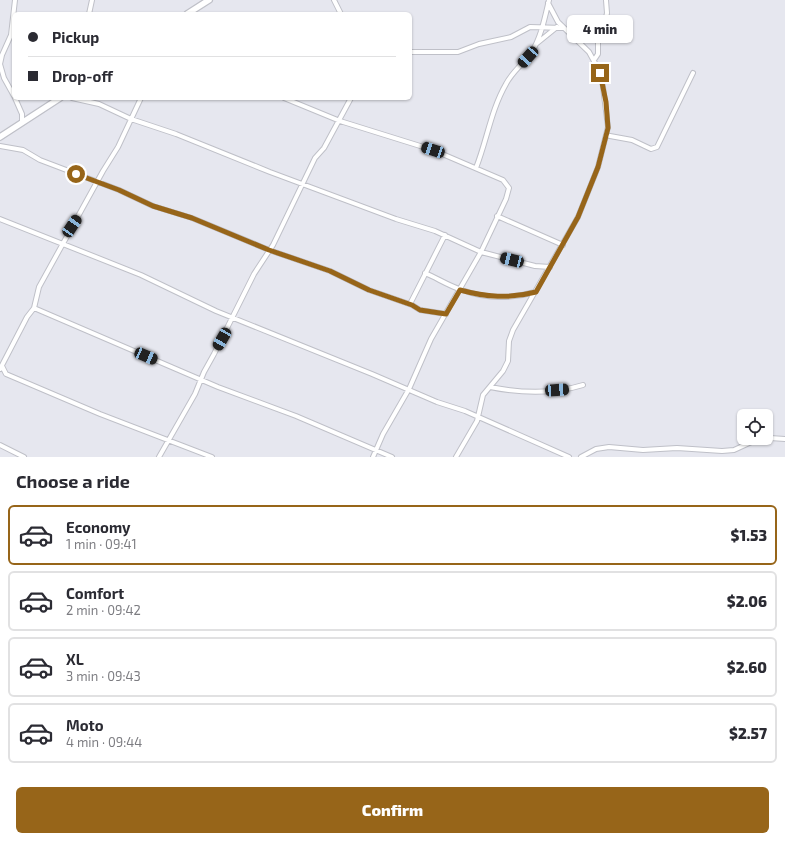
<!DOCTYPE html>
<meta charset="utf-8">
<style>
body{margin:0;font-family:"Exo 2",sans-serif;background:#f2f2f3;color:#2b2b33;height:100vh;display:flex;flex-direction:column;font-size:15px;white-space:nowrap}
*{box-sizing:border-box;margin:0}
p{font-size:13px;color:#7c7c81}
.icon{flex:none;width:22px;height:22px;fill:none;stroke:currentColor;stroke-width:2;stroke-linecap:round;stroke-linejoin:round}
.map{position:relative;height:457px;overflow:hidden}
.details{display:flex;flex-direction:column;background:#fff;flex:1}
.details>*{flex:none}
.hud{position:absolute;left:12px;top:12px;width:400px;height:88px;border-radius:6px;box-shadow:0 1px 3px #0004;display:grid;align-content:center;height:88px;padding:0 16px;background:#fff}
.fabs{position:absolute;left:737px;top:409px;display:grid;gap:8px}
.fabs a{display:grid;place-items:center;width:36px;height:36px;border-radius:6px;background:#fff;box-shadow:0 1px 3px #0004;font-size:20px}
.end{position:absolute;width:18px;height:18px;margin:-9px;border:5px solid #976519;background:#fff;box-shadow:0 0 0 2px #fff}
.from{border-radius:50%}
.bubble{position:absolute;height:28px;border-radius:6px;background:#fff;box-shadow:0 1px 3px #0004;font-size:13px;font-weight:800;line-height:28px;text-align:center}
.car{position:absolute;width:12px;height:24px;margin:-12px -6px;border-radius:5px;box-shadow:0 0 3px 1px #0007;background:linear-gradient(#222 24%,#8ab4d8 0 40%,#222 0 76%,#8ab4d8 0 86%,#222 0)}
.hud b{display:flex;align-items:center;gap:14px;height:38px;font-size:15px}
.hud b+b{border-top:1px solid #e1e1e2}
.hud i{width:10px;height:10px;background:#2b2b33}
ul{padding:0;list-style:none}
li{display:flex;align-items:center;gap:12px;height:60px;margin:0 8px 6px;padding:0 8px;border:2px solid #e1e1e2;border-radius:6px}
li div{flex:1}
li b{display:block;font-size:15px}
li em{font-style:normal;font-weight:800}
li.on{border-color:#976519}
li>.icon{width:36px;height:36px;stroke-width:1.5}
h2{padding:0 16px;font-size:18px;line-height:48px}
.button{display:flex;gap:8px;margin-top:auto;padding:8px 16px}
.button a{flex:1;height:46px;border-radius:6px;background:#976519;color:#fff;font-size:16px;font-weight:800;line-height:46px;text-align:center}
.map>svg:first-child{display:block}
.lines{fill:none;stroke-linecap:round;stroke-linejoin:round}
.street-casing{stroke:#bfc0c8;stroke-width:6}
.secondary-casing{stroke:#bfc0c8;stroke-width:8}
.street{stroke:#fff;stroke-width:4}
.secondary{stroke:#fff;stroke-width:5.5}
.route{stroke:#976519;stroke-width:5}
</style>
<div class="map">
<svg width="785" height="457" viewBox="0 0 785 457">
<rect width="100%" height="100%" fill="#e6e7ef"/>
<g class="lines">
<!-- street casing -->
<g class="street-casing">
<path id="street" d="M 334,0 L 341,14
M 89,14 L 92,0
M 536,44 L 557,27
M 410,52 L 458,52 L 479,44 L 511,37 L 530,27 L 563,28
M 594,60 L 598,54 L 598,42 L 603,31 L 607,13 L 606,0
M 14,96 L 4,78 L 0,64 L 2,55 L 11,35 L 15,0
M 15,98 L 22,114 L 22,122
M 72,98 L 99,104 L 131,119 L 176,134 L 270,172 L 396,219 L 435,231 L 481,252 L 535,266 L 550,267
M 284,98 L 340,121 L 433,150 L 503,180 L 509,188 L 506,199 L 481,252 L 431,339 L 409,389 L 383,434 L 373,457
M 610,136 L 632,140 L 651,149 L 657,147 L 693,73
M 0,146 L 23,150 L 40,160 L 119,190 L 153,206 L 192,218 L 269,250 L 330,271 L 369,290 L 412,305 L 420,310 L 446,314
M 476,168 C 487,140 491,110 506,84 C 512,72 523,64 531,53 C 541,38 545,17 549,0
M 497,216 L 563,245
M 0,219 L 141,275 L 216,311 L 372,374 L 437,402 L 465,411 L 569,457
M 425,273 C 437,278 449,286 462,290 C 486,299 511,299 535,292
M 410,304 L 445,235
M 34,308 L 218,387 L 296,416 L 392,457
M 2,366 L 6,374 L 100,414 L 212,457
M 0,369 L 27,317 L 34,308 L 39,287 L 103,171 L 118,147 L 141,98
M 490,387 C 520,393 554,394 583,385
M 0,445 L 24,457
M 159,457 L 195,394 L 204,372 L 214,354 L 254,274 L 273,245 L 315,158 L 324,148 L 351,98
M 456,457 L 477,421 L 483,395 L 503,371 L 508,361 L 509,341 L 513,330 L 578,217 L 598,167 L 608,127 L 602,79 L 595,63 L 589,52 L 558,22 L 548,3
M 581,457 L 596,449 L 609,447 L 643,450 L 677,448 L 722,451 L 734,450 L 758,439 L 770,438 L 785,439"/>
</g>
<!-- secondary casing -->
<g class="secondary-casing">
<path id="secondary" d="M 187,14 L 209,0
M 0,137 L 60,98"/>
</g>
<!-- street -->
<use href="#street" class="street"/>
<!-- secondary -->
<use href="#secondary" class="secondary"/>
</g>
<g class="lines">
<!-- route -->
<path class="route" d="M 76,174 L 119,190 L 153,206 L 192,218 L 269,250 L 330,271 L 369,290 L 412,305 L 420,310 L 446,314 L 460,290 C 486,297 509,299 536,292 L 578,217 L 598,167 L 608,128 L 606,102 L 600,73"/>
</g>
</svg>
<div class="fabs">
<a><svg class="icon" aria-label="locate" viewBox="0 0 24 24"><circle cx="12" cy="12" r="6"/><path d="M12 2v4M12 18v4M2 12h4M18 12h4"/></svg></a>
</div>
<i class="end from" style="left:76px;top:174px"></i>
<i class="end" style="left:600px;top:73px"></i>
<div class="bubble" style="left:567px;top:15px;width:66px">4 min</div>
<i class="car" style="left:528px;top:57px;rotate:222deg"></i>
<i class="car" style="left:433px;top:150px;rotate:288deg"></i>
<i class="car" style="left:72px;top:226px;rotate:34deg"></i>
<i class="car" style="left:512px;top:260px;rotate:284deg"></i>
<i class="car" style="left:222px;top:339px;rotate:210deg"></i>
<i class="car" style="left:146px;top:356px;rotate:113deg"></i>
<i class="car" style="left:557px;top:390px;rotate:86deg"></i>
<div class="hud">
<b><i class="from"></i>Pickup</b>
<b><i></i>Drop-off</b>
</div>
</div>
<section class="details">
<h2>Choose a ride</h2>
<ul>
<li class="on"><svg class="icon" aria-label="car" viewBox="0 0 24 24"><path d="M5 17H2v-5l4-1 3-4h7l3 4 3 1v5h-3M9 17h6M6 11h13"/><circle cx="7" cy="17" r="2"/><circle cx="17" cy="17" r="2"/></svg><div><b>Economy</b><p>1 min · 09:41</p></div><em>$1.53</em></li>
<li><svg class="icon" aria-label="car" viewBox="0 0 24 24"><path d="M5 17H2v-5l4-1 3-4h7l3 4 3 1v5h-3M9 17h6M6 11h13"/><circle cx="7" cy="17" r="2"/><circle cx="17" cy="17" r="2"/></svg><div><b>Comfort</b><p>2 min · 09:42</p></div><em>$2.06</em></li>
<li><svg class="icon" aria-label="car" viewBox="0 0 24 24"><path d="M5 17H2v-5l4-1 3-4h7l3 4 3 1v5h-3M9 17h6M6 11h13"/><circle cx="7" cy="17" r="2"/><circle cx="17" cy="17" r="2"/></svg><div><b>XL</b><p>3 min · 09:43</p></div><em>$2.60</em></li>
<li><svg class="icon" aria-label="car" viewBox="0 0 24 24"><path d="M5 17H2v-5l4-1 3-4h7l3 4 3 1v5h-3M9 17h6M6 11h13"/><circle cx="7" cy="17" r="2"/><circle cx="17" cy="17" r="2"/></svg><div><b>Moto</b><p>4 min · 09:44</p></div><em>$2.57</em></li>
</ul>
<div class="button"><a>Confirm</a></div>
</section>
